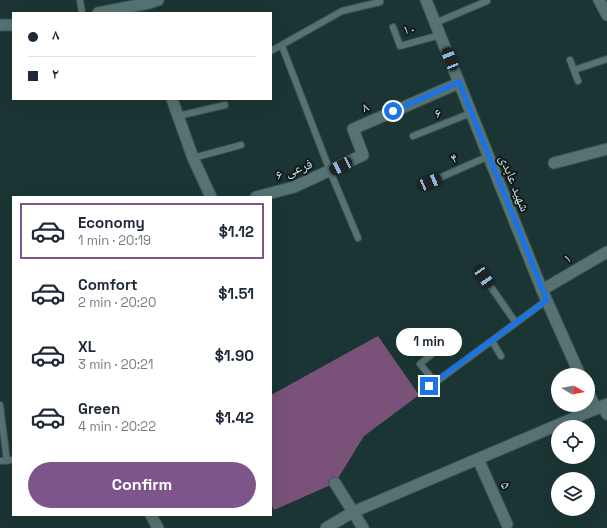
<!DOCTYPE html>
<meta charset="utf-8">
<style>
body{margin:0;font-family:"Space Grotesk","Noto Naskh Arabic",sans-serif;background:#f6f6f7;color:#1f2937;height:100vh;display:flex;flex-direction:column;font-size:15px;white-space:nowrap}
*{box-sizing:border-box;margin:0}
p{font-size:13px;color:#747a83}
.icon{flex:none;width:22px;height:22px;fill:none;stroke:currentColor;stroke-width:2;stroke-linecap:round;stroke-linejoin:round}
.map{position:relative;flex:1;overflow:hidden}
.side{position:absolute;left:12px;top:196px;width:260px;height:320px;display:flex;flex-direction:column;background:#fff;border-radius:0px;box-shadow:0 4px 16px #0002}
.side>*{flex:none}
.guide{position:absolute;left:12px;top:12px;width:260px;height:88px;border-radius:0px;box-shadow:0 4px 16px #0002;display:grid;align-content:center;height:88px;padding:0 16px;background:#fff}
.needle{width:26px;rotate:99deg}
.tools{position:absolute;left:551px;top:368px;display:grid;gap:8px}
.tools a{display:grid;place-items:center;width:44px;height:44px;border-radius:50%;background:#fff;box-shadow:0 4px 16px #0002;font-size:20px}
.end{position:absolute;width:18px;height:18px;margin:-9px;border:5px solid #1a73e8;background:#fff;box-shadow:0 0 0 2px #fff}
.from{border-radius:50%}
.bubble{position:absolute;height:28px;border-radius:14px;background:#fff;box-shadow:0 4px 16px #0002;font-size:13px;font-weight:800;line-height:28px;text-align:center}
.car{position:absolute;width:12px;height:24px;margin:-12px -6px;border-radius:5px;box-shadow:0 0 3px 1px #0007;background:linear-gradient(#222 24%,#8ab4d8 0 40%,#222 0 76%,#8ab4d8 0 86%,#222 0)}
.guide b{display:flex;align-items:center;gap:14px;height:38px;font-size:15px}
.guide b+b{border-top:1px solid #e0e1e3}
.guide i{width:10px;height:10px;background:#1f2937}
ul{padding:7px 0 0;list-style:none}
li{display:flex;align-items:center;gap:12px;height:56px;margin:0 8px 6px;padding:0 8px;border:2px solid transparent;border-radius:0px}
li div{flex:1}
li b{display:block;font-size:15px}
li em{font-style:normal;font-weight:800}
li.selected{border-color:#7e558b}
li>.icon{width:36px;height:36px;stroke-width:1.5}
.button{display:flex;gap:8px;margin-top:auto;padding:8px 16px}
.button a{flex:1;height:46px;border-radius:24px;background:#7e558b;color:#fff;font-size:16px;font-weight:800;line-height:46px;text-align:center}
.map>svg:first-child{display:block}
.building{fill:#7a5279}
.lines{fill:none;stroke-linecap:round;stroke-linejoin:round}
.service-casing{stroke:#3b5353;stroke-width:8}
.minor-casing{stroke:#3b5353;stroke-width:13}
.secondary-casing{stroke:#3b5353;stroke-width:13}
.service{stroke:#567272;stroke-width:6}
.minor{stroke:#567272;stroke-width:11}
.secondary{stroke:#567272;stroke-width:11}
.route{stroke:#1a73e8;stroke-width:5}
.labels{text-anchor:middle;dominant-baseline:central;stroke-width:4;stroke-linejoin:round;paint-order:stroke}
.street-label{font-size:14px;fill:#cedddd;stroke:#0f1a1a}
</style>
<div class="map">
<svg width="607" height="528" viewBox="0 0 607 528">
<rect width="100%" height="100%" fill="#1b3535"/>
<!-- building -->
<path class="building" d="M 378,336 L 419,395 L 364,436 L 335,483 L 274,510 L 271,504 L 271,395 Z"/>
<g class="lines">
<!-- service casing -->
<g class="service-casing">
<path id="service" d="M 80,0 L 82,13
M 435,23 L 487,1
M 393,27 L 400,46 L 440,35
M 282,46 L 330,171 L 358,238
M 271,51 L 342,11 L 380,2
M 570,60 L 578,81
M 574,70 L 607,59
M 178,116 L 225,105
M 413,136 L 471,113
M 193,158 L 241,145
M 430,182 L 489,156
M 484,277 L 516,323
M 424,338 L 432,354 L 420,364 L 435,382
M 492,341 L 501,356
M 429,387 L 547,300
M 0,405 L 7,461
M 0,461 L 13,460"/>
</g>
<!-- minor casing -->
<g class="minor-casing">
<path id="minor" d="M 599,0 L 607,15
M 98,13 L 149,3 L 158,0
M 0,25 L 13,25
M 172,99 L 193,158 L 211,197
M 554,163 L 607,149
M 256,197 L 294,187 L 363,155 L 353,129 L 459,83
M 542,290 L 607,252
M 603,406 L 607,414
M 478,459 L 507,524
M 335,483 L 363,528
M 151,515 L 158,528"/>
</g>
<!-- secondary casing -->
<g class="secondary-casing">
<path id="secondary" d="M 426,0 L 542,290 L 580,375
M 588,392 L 596,409
M 326,528 L 353,512 L 607,404"/>
</g>
<!-- service -->
<use href="#service" class="service"/>
<!-- minor -->
<use href="#minor" class="minor"/>
<!-- secondary -->
<use href="#secondary" class="secondary"/>
</g>
<g class="lines">
<!-- route -->
<path class="route" d="M 393,111 L 459,82 L 547,300 L 429,386"/>
</g>
<g class="labels">
<!-- street labels -->
<g class="street-label">
<text transform="translate(409 29) rotate(-8)">۱۰</text>
<text transform="translate(365 107) rotate(-24)">۸</text>
<text transform="translate(438 113) rotate(-21)">۶</text>
<text transform="translate(454 158) rotate(-23)">۴</text>
<text transform="translate(294 169) rotate(-20)">فرعی ۶</text>
<text transform="translate(515 183) rotate(68)">شهید عابدی</text>
<text transform="translate(567 258) rotate(-31)">۱</text>
<text transform="translate(506 485) rotate(66)">۵</text>
</g>
</g>
</svg>
<div class="tools">
<a><svg class="needle" viewBox="-14 -14 28 28"><path d="M0-13l5 13h-10z" fill="#e53935"/><path d="M0 13l5-13h-10z" fill="#747a83"/></svg></a>
<a><svg class="icon" aria-label="locate" viewBox="0 0 24 24"><circle cx="12" cy="12" r="6"/><path d="M12 2v4M12 18v4M2 12h4M18 12h4"/></svg></a>
<a><svg class="icon" aria-label="layers" viewBox="0 0 24 24"><path d="M12 4l9 5-9 5-9-5zM3 14l9 5 9-5"/></svg></a>
</div>
<i class="end from" style="left:393px;top:111px"></i>
<i class="end" style="left:429px;top:386px"></i>
<div class="bubble" style="left:396px;top:328px;width:66px">1 min</div>
<i class="car" style="left:450px;top:59px;rotate:338deg"></i>
<i class="car" style="left:341px;top:166px;rotate:244deg"></i>
<i class="car" style="left:430px;top:182px;rotate:67deg"></i>
<i class="car" style="left:484px;top:277px;rotate:146deg"></i>
<div class="guide">
<b><i class="from"></i>۸</b>
<b><i></i>۲</b>
</div>
<section class="side">
<ul>
<li class="selected"><svg class="icon" aria-label="car" viewBox="0 0 24 24"><path d="M5 17H2v-5l4-1 3-4h7l3 4 3 1v5h-3M9 17h6M6 11h13"/><circle cx="7" cy="17" r="2"/><circle cx="17" cy="17" r="2"/></svg><div><b>Economy</b><p>1 min · 20:19</p></div><em>$1.12</em></li>
<li><svg class="icon" aria-label="car" viewBox="0 0 24 24"><path d="M5 17H2v-5l4-1 3-4h7l3 4 3 1v5h-3M9 17h6M6 11h13"/><circle cx="7" cy="17" r="2"/><circle cx="17" cy="17" r="2"/></svg><div><b>Comfort</b><p>2 min · 20:20</p></div><em>$1.51</em></li>
<li><svg class="icon" aria-label="car" viewBox="0 0 24 24"><path d="M5 17H2v-5l4-1 3-4h7l3 4 3 1v5h-3M9 17h6M6 11h13"/><circle cx="7" cy="17" r="2"/><circle cx="17" cy="17" r="2"/></svg><div><b>XL</b><p>3 min · 20:21</p></div><em>$1.90</em></li>
<li><svg class="icon" aria-label="car" viewBox="0 0 24 24"><path d="M5 17H2v-5l4-1 3-4h7l3 4 3 1v5h-3M9 17h6M6 11h13"/><circle cx="7" cy="17" r="2"/><circle cx="17" cy="17" r="2"/></svg><div><b>Green</b><p>4 min · 20:22</p></div><em>$1.42</em></li>
</ul>
<div class="button"><a>Confirm</a></div>
</section>
</div>
